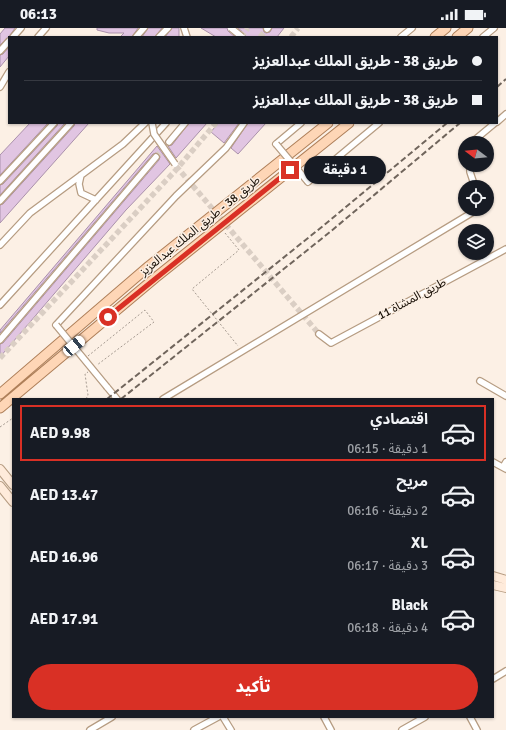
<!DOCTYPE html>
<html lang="ar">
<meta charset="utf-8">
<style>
body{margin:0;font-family:Signika,"Noto Sans Arabic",sans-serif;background:#242831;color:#f1f3f6;direction:rtl;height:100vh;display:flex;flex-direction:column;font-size:15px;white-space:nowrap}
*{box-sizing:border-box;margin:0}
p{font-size:13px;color:#9ea1a6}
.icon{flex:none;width:22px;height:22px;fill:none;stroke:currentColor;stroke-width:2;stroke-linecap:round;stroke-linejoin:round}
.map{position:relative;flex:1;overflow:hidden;direction:ltr}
.sheet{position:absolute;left:12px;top:370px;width:482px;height:320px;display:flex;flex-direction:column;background:#171b24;border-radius:0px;box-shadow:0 1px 3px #0004;direction:rtl}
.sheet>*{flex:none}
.banner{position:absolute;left:8px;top:8px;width:490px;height:88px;border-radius:0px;box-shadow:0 1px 3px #0004;direction:rtl;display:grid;align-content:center;height:88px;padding:0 16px;background:#171b24}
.needle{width:26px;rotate:286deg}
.buttons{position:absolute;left:458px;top:108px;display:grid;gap:8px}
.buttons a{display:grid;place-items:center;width:36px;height:36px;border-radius:50%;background:#171b24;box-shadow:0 1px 3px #0004;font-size:20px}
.end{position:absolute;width:18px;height:18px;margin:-9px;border:5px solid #d93025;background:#fff;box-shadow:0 0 0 2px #fff}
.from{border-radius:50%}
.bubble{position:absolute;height:28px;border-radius:14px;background:#171b24;box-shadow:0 1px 3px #0004;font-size:13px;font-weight:800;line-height:28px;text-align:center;direction:rtl}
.car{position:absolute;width:12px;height:24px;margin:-12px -6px;border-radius:5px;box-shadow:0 0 3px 1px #0007;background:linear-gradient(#fff 24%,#345 0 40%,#fff 0 76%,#345 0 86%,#fff 0)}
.banner b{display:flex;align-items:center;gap:14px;height:38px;font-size:15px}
.banner b+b{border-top:1px solid #363941}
.banner i{width:10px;height:10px;background:#f1f3f6}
ul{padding:7px 0 0;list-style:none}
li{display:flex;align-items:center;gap:12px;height:56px;margin:0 8px 6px;padding:0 8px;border:2px solid transparent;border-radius:0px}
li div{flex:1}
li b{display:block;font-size:15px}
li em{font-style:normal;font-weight:800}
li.on{border-color:#d93025}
li>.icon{width:36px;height:36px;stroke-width:1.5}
.button{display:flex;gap:8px;margin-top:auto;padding:8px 16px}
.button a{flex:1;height:46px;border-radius:24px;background:#d93025;color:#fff;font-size:16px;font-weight:800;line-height:46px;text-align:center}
.status{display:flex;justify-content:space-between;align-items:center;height:28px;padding:0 20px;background:#171b24;direction:ltr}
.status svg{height:11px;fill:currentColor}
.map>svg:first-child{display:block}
.building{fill:#e1c5e2;stroke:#aa91ab}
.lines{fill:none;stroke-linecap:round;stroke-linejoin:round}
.street-tunnel{stroke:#dacec4;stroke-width:5.5;stroke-dasharray:5.5 3;stroke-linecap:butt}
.street-casing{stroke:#b69c82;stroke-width:8}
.secondary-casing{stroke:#b69c82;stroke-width:10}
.primary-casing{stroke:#ae7f59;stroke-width:11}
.path{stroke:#a59a90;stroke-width:1;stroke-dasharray:2 2;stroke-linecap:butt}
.street{stroke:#fff;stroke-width:5.5}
.secondary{stroke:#ffebdb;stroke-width:8}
.primary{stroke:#fed6b6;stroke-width:9}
.rail{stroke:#70655c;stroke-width:2;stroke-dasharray:6 3;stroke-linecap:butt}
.street-bridge-casing{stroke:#b69c82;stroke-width:8;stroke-linecap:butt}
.street-bridge{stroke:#fff;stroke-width:5.5}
.route{stroke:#d93025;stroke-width:5}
.labels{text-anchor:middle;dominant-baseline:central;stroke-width:3;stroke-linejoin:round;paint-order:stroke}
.street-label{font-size:12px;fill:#180f06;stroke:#fcf0e5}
</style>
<div class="status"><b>06:13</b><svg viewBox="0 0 49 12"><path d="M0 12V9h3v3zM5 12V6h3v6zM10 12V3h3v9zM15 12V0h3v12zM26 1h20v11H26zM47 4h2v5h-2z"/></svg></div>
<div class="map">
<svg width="506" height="702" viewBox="0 0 506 702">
<rect width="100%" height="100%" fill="#fcf0e5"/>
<!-- building -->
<path class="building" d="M 5,0 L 15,0 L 9,9 L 0,17 L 0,6 Z
M 97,0 L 138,0 L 132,9 L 120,9 L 124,5 L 109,5 L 97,2 Z
M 148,0 L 162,0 L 155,9 L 142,9 Z
M 172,0 L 179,0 L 179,9 L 165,9 Z
M 201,0 L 227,0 L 228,3 L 235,9 L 216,9 Z
M 238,0 L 263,0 L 264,4 L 266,5 L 270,4 L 272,0 L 284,0 L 277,9 L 246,9 L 245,6 Z
M 9,19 L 9,28 L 0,39 L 0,27 L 3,26 Z
M 30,95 L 48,95 L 0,147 L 0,127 Z
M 58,95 L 65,95 L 0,167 L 0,157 L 3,156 L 57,98 Z
M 75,95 L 89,95 L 0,195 L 0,177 L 3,176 L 74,98 Z
M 189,95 L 207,95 L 176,130 L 168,118 L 172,117 Z
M 218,95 L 239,95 L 224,115 L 211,104 Z
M 248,95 L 266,95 L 238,126 L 231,120 Z
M 157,118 L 170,136 L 126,182 L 0,329 L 0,316 L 3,315 L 159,132 L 160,129 L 159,126 L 156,125 L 153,126 L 0,305 L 0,302 Z"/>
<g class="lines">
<!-- street-tunnel -->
<path class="street-tunnel" d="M 241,9 L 248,0
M 260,9 L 267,1
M 291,9 L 298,0
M 156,129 L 169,114
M 176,138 L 319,306
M 0,330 L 175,143 L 216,95"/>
<!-- street casing -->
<g class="street-casing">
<path id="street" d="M 184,0 L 187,9
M 267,1 L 268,0
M 13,9 L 21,0
M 38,9 L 46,0
M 136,9 L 144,0
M 159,9 L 168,0
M 401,9 L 412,0
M 483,9 L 494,0
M 0,23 L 9,13
M 0,59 L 9,44
M 497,94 L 506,86
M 169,114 L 185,95
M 471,115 L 495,95
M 276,116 L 301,95
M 470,137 L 470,144 L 475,159
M 81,147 L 79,156 L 81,165 L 96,172
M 0,153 L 54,95
M 308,154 L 379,95
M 0,173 L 71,95
M 0,217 L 30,185 L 123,116 L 145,95
M 0,277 L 166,95
M 56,297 L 176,168 L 226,120 L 244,95
M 319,306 L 331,315 L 506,221
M 0,312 L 156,129
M 480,353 L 506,368
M 107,359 L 117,371
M 163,371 L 478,181
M 493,434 L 506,441
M 503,439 L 506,434
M 493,651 L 506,643
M 223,689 L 231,702
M 324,689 L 331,702
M 470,689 L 477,702
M 90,702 L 112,689
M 194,702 L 218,689
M 402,702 L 425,689"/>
</g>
<!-- secondary casing -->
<g class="secondary-casing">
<path id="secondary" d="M 0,441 L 13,457
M 0,458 L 13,474
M 493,548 L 506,552
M 493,557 L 506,560"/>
</g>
<!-- primary casing -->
<g class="primary-casing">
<path id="primary" d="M 435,9 L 446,0
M 457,9 L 468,0
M 0,366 L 149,238 L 328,95
M 0,380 L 155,250 L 349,95"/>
</g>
<!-- path -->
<path class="path" d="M 225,205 L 239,222 L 192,261 L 238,318
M 88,328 L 145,282 L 154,294 L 97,337
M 86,371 L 88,367 L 85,346 L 88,344
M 0,399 L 13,390"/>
<!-- street -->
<use href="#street" class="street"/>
<!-- secondary -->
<use href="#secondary" class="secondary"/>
<!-- primary -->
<use href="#primary" class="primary"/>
<!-- rail -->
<path class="rail" d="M 497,59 L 506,51
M 107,371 L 323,198 L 447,95
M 121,371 L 330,204 L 460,95"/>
<!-- street-bridge casing -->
<g class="street-bridge-casing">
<path id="street-bridge" d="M 231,0 L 242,9
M 152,95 L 154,106 L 175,136
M 276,116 L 308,154
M 56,297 L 107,359"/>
</g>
<!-- street-bridge -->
<use href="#street-bridge" class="street-bridge"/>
</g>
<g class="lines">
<!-- route -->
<path class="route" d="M 108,289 L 290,142"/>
</g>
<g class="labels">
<!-- street labels -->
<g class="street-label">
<text transform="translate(200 198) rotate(-39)">طريق 38 - طريق الملك عبدالعزيز</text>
<text transform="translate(412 271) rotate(-28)">طريق المشاة 11</text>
</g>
</g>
</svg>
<div class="buttons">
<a><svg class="needle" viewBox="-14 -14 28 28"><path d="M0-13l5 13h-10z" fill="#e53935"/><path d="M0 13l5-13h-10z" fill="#9ea1a6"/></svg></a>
<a><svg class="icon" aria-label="locate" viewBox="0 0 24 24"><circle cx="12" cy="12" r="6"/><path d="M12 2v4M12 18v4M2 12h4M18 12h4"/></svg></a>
<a><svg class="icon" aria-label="layers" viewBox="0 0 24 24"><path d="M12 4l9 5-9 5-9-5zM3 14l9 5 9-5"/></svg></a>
</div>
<i class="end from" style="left:108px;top:289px"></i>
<i class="end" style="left:290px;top:142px"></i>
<div class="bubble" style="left:304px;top:128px;width:82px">1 دقيقة</div>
<i class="car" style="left:74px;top:318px;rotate:50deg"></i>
<div class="banner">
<b><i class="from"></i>طريق 38 - طريق الملك عبدالعزيز</b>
<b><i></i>طريق 38 - طريق الملك عبدالعزيز</b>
</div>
<section class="sheet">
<ul>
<li class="on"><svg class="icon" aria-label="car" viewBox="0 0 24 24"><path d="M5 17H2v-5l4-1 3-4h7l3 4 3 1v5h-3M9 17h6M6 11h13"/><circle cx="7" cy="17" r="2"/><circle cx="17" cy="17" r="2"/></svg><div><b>اقتصادي</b><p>1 دقيقة · 06:15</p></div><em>AED 9.98</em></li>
<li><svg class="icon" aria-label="car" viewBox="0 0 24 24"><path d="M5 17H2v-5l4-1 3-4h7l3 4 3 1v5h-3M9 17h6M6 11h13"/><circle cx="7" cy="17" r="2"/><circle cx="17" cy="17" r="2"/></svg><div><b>مريح</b><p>2 دقيقة · 06:16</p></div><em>AED 13.47</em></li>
<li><svg class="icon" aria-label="car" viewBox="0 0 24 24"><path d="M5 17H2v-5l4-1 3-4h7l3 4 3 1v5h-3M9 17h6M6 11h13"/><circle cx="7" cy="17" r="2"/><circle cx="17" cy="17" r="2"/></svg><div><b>XL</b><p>3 دقيقة · 06:17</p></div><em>AED 16.96</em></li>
<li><svg class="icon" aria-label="car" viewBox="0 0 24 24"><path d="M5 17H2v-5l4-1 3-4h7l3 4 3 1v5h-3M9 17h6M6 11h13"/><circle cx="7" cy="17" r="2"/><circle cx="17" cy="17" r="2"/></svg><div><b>Black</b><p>4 دقيقة · 06:18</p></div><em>AED 17.91</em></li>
</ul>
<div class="button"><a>تأكيد</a></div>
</section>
</div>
